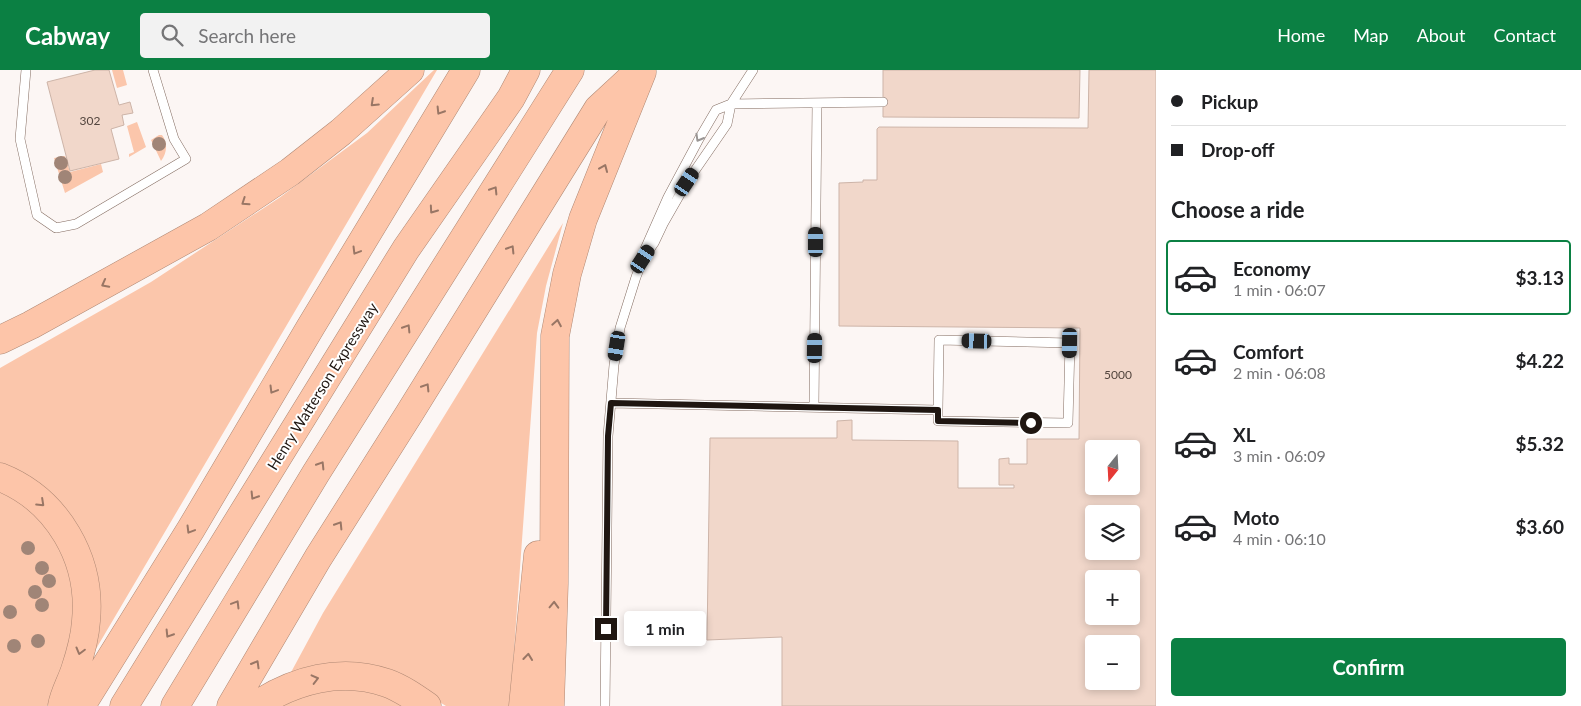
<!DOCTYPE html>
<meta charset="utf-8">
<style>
body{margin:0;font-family:Lato,sans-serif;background:#f2f2f2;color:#202124;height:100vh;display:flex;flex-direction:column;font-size:19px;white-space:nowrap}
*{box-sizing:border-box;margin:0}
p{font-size:16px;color:#757577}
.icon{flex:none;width:28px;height:28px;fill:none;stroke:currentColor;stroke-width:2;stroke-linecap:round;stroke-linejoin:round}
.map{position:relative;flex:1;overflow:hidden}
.panel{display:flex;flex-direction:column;background:#fff;width:425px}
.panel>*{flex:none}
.guide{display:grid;align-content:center;height:110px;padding:0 15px;background:#fff}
.needle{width:32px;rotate:198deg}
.buttons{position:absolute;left:1085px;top:370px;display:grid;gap:10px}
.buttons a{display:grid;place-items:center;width:55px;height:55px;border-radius:5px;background:#fff;box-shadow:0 2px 8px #0003;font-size:25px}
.end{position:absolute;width:22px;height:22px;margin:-11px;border:6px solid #1f1611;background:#fff;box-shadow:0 0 0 2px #fff}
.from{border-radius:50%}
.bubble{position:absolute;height:35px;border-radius:5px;background:#fff;box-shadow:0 2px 8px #0003;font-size:16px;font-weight:700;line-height:35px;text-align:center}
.car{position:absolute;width:15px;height:30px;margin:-15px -8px;border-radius:6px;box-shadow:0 0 4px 1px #0007;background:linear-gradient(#222 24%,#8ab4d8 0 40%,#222 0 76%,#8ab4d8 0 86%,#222 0)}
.guide b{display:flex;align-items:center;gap:18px;height:48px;font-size:19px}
.guide b+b{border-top:1px solid #e0e0e0}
.guide i{width:12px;height:12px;background:#202124}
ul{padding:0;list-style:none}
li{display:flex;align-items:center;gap:15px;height:75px;margin:0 10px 8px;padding:0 5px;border:2px solid transparent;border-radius:5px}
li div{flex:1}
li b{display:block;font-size:19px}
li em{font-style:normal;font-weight:700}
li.active{border-color:#0b8043}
li>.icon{width:45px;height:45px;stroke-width:1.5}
h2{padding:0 15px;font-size:22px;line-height:60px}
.action{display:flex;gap:10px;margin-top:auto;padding:10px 15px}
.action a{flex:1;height:58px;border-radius:5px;background:#0b8043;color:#fff;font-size:20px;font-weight:700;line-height:58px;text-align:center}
header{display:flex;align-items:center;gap:30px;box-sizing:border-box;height:70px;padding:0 25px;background:#0b8043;color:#fff}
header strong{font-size:24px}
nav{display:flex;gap:28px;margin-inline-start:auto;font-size:18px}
.search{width:350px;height:45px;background:#f2f2f2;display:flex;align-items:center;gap:12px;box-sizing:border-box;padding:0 18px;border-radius:5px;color:#757577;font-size:19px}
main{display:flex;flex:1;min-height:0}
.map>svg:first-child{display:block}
.grass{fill:#fbc6ab}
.building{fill:#f1d7ca;stroke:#cdb4a8;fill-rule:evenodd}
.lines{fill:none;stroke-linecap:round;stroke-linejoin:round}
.service-casing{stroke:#846d62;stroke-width:10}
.motorway-casing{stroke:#af8874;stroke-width:29}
.service{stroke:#fff;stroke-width:9}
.motorway{stroke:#fdc5a9;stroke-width:28}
.tree{fill:#a08577}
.oneway{stroke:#997665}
.oneway2{stroke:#9a9694}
.route{stroke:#1f1611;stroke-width:6}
.labels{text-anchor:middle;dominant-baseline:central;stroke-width:4;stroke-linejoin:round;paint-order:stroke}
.number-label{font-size:12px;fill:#54463f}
.street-label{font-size:15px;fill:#1f1611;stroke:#fff}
</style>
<header>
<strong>Cabway</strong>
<div class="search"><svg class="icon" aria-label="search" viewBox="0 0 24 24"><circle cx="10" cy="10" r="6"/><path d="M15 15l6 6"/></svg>Search here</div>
<nav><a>Home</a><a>Map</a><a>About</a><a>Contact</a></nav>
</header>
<main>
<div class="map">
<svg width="1156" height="636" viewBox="0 0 1156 636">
<rect width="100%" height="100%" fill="#fcf6f4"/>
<!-- grass -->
<path class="grass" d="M 112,0 L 123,0 L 127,15 L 117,18 Z
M 434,0 L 437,0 L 93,584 L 96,509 L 0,398 L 0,298 L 151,212 L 279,128 L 367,63 Z
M 137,52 L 146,77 L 129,87 L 129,84 L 134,82 L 127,56 Z
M 159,65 L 162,65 C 168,73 167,83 161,91 L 151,70 Z
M 65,86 L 70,102 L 101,94 L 103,102 L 65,123 L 54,88 Z
M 563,153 L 546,216 L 537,263 L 510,636 L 446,636 L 406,611 L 289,606 L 323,543 Z
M 0,422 C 43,439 70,485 74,530 C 75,536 73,542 73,549 C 72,559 71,569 69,579 C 66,595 56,622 47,636 L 0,636 Z
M 351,618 L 376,623 L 406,636 L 282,636 C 306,624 325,620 351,618 Z"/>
<!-- building -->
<path class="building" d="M 95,0 L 109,0 L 119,35 L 130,32 L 133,43 L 122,45 L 124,55 L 111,59 L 119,89 L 70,101 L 47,12 Z
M 883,0 L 1080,0 L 1079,48 L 883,47 Z
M 1089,0 L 1156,0 L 1156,636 L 782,636 L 782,567 L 707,570 L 710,368 L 837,368 L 837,351 L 852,350 L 852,370 L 958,371 L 958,418 L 1014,418 L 1014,415 L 999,415 L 999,389 L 1009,388 L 1009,394 L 1027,394 L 1027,369 L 1079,369 L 1080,258 L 839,256 L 839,113 L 863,112 L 863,110 L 877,110 L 877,59 L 879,57 L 1088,58 ZM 1094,379 L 1131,379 L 1131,416 L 1094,416 ZM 1094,444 L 1131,444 L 1131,481 L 1094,481 ZM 1094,509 L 1131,509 L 1131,546 L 1094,546 ZM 1094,574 L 1131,574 L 1131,611 L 1094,611 Z"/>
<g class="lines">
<!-- service casing -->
<g class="service-casing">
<path id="service" d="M 26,0 L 20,69 L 37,145 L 56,158 L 76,154 L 186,89 L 174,69 L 153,0
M 645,179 L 668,127 L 699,69 L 716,40 L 731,34 L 883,32
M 611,333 L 938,340 L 939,270 L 1070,273 L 1068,353 L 938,351 L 938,340
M 814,337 L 817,33
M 605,636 L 608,366 L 614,295 L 620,258 L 636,207 L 643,189 L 654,173 L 663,154 L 687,112 L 727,54 L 731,34 L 753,0"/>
</g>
<!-- motorway casing -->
<g class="motorway-casing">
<path id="motorway" d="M 0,270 L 31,255 L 208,157 L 290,102 L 341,62 L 410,0
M 0,407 C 58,430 92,490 86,551 C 85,567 80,585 75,600 C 71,612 64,624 62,636
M 81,636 L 191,459 L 310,258 L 466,0
M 124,636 L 406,179 L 511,28 L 526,0
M 175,636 L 316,403 L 570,0
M 231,636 L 318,488 L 409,344 L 598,39 L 640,0
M 255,636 C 294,610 341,597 387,613 C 401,618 414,627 427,636
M 523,636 L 538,485
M 550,636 L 554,513 L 555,266 L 567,204 L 583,149 L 642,2"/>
</g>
<!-- service -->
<use href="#service" class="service"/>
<!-- motorway -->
<use href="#motorway" class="motorway"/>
</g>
<!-- trees -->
<g class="tree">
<circle cx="159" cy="74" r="7"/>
<circle cx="61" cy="93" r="7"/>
<circle cx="65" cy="107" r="7"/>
<circle cx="28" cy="478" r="7"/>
<circle cx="42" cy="498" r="7"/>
<circle cx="49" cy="511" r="7"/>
<circle cx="35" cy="522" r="7"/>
<circle cx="42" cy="535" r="7"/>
<circle cx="10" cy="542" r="7"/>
<circle cx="38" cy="571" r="7"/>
<circle cx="14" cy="576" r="7"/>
</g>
<!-- one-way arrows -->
<defs><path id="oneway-chevron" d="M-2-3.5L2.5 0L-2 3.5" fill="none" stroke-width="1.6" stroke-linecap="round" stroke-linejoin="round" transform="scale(1.25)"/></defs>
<g class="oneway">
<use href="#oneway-chevron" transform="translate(374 33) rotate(137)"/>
<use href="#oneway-chevron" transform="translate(440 41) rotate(122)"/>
<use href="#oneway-chevron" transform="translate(604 98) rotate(-67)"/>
<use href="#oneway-chevron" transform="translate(494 120) rotate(-58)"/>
<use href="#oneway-chevron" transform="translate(245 132) rotate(146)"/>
<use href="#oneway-chevron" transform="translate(433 140) rotate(125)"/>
<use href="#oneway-chevron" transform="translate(511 179) rotate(-58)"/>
<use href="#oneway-chevron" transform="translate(356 181) rotate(121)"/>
<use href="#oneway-chevron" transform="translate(105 214) rotate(152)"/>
<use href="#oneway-chevron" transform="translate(557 253) rotate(-80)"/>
<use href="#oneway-chevron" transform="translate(407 258) rotate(-58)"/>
<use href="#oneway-chevron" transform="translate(426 317) rotate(-58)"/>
<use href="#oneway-chevron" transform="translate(273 320) rotate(121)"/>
<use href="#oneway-chevron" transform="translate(321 395) rotate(-58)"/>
<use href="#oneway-chevron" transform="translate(254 426) rotate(122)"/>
<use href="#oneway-chevron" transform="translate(41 433) rotate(43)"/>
<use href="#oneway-chevron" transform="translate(339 455) rotate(-58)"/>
<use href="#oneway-chevron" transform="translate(190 460) rotate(121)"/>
<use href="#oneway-chevron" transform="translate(236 534) rotate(-59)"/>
<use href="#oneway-chevron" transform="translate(554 535) rotate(-88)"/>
<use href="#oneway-chevron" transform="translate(169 564) rotate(122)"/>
<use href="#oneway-chevron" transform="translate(80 581) rotate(105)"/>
<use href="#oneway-chevron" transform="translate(528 587) rotate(-84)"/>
<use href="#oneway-chevron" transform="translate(256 594) rotate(-60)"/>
<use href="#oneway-chevron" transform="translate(315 609) rotate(-14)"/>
</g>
<use class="oneway2" href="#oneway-chevron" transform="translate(699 68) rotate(120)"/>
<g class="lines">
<!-- route -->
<path class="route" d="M 606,559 L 608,366 L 611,333 L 938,340 L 938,351 L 1031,353"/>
</g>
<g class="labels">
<!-- number labels -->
<g class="number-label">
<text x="90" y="50">302</text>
<text x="1118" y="304">5000</text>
</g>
<!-- street labels -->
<g class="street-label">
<text transform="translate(322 316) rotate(-58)">Henry Watterson Expressway</text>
</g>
</g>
</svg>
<div class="buttons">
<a><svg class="needle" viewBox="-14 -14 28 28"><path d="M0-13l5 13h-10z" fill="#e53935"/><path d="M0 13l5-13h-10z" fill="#757577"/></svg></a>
<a><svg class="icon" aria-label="layers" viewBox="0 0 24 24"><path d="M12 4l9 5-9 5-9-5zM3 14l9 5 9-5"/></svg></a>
<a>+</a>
<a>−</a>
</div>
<i class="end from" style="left:1031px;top:353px"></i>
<i class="end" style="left:606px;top:559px"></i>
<div class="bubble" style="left:624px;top:541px;width:82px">1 min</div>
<i class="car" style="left:687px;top:112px;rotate:34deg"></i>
<i class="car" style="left:816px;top:172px;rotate:0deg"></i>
<i class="car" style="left:643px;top:189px;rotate:33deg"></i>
<i class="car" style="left:977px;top:271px;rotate:272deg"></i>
<i class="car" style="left:1070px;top:273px;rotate:181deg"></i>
<i class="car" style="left:617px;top:276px;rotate:189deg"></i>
<i class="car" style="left:815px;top:278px;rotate:1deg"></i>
</div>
<section class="panel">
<div class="guide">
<b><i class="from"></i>Pickup</b>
<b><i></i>Drop-off</b>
</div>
<h2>Choose a ride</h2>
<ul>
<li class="active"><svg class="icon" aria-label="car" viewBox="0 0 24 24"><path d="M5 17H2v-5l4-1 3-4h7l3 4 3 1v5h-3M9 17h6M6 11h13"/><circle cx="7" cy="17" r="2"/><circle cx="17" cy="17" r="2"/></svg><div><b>Economy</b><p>1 min · 06:07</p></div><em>$3.13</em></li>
<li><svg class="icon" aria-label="car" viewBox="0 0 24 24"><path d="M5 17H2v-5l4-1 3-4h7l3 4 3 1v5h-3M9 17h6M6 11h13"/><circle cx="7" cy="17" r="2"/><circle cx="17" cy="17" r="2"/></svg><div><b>Comfort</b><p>2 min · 06:08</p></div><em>$4.22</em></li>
<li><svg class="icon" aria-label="car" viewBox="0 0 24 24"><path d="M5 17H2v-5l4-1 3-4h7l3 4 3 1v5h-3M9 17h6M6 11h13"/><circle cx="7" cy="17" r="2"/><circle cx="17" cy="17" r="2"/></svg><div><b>XL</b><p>3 min · 06:09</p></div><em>$5.32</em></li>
<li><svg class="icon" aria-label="car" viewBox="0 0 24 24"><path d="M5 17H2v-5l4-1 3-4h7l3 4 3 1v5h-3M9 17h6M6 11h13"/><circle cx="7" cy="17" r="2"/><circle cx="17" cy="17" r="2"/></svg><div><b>Moto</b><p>4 min · 06:10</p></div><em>$3.60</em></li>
</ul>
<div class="action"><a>Confirm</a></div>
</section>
</main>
